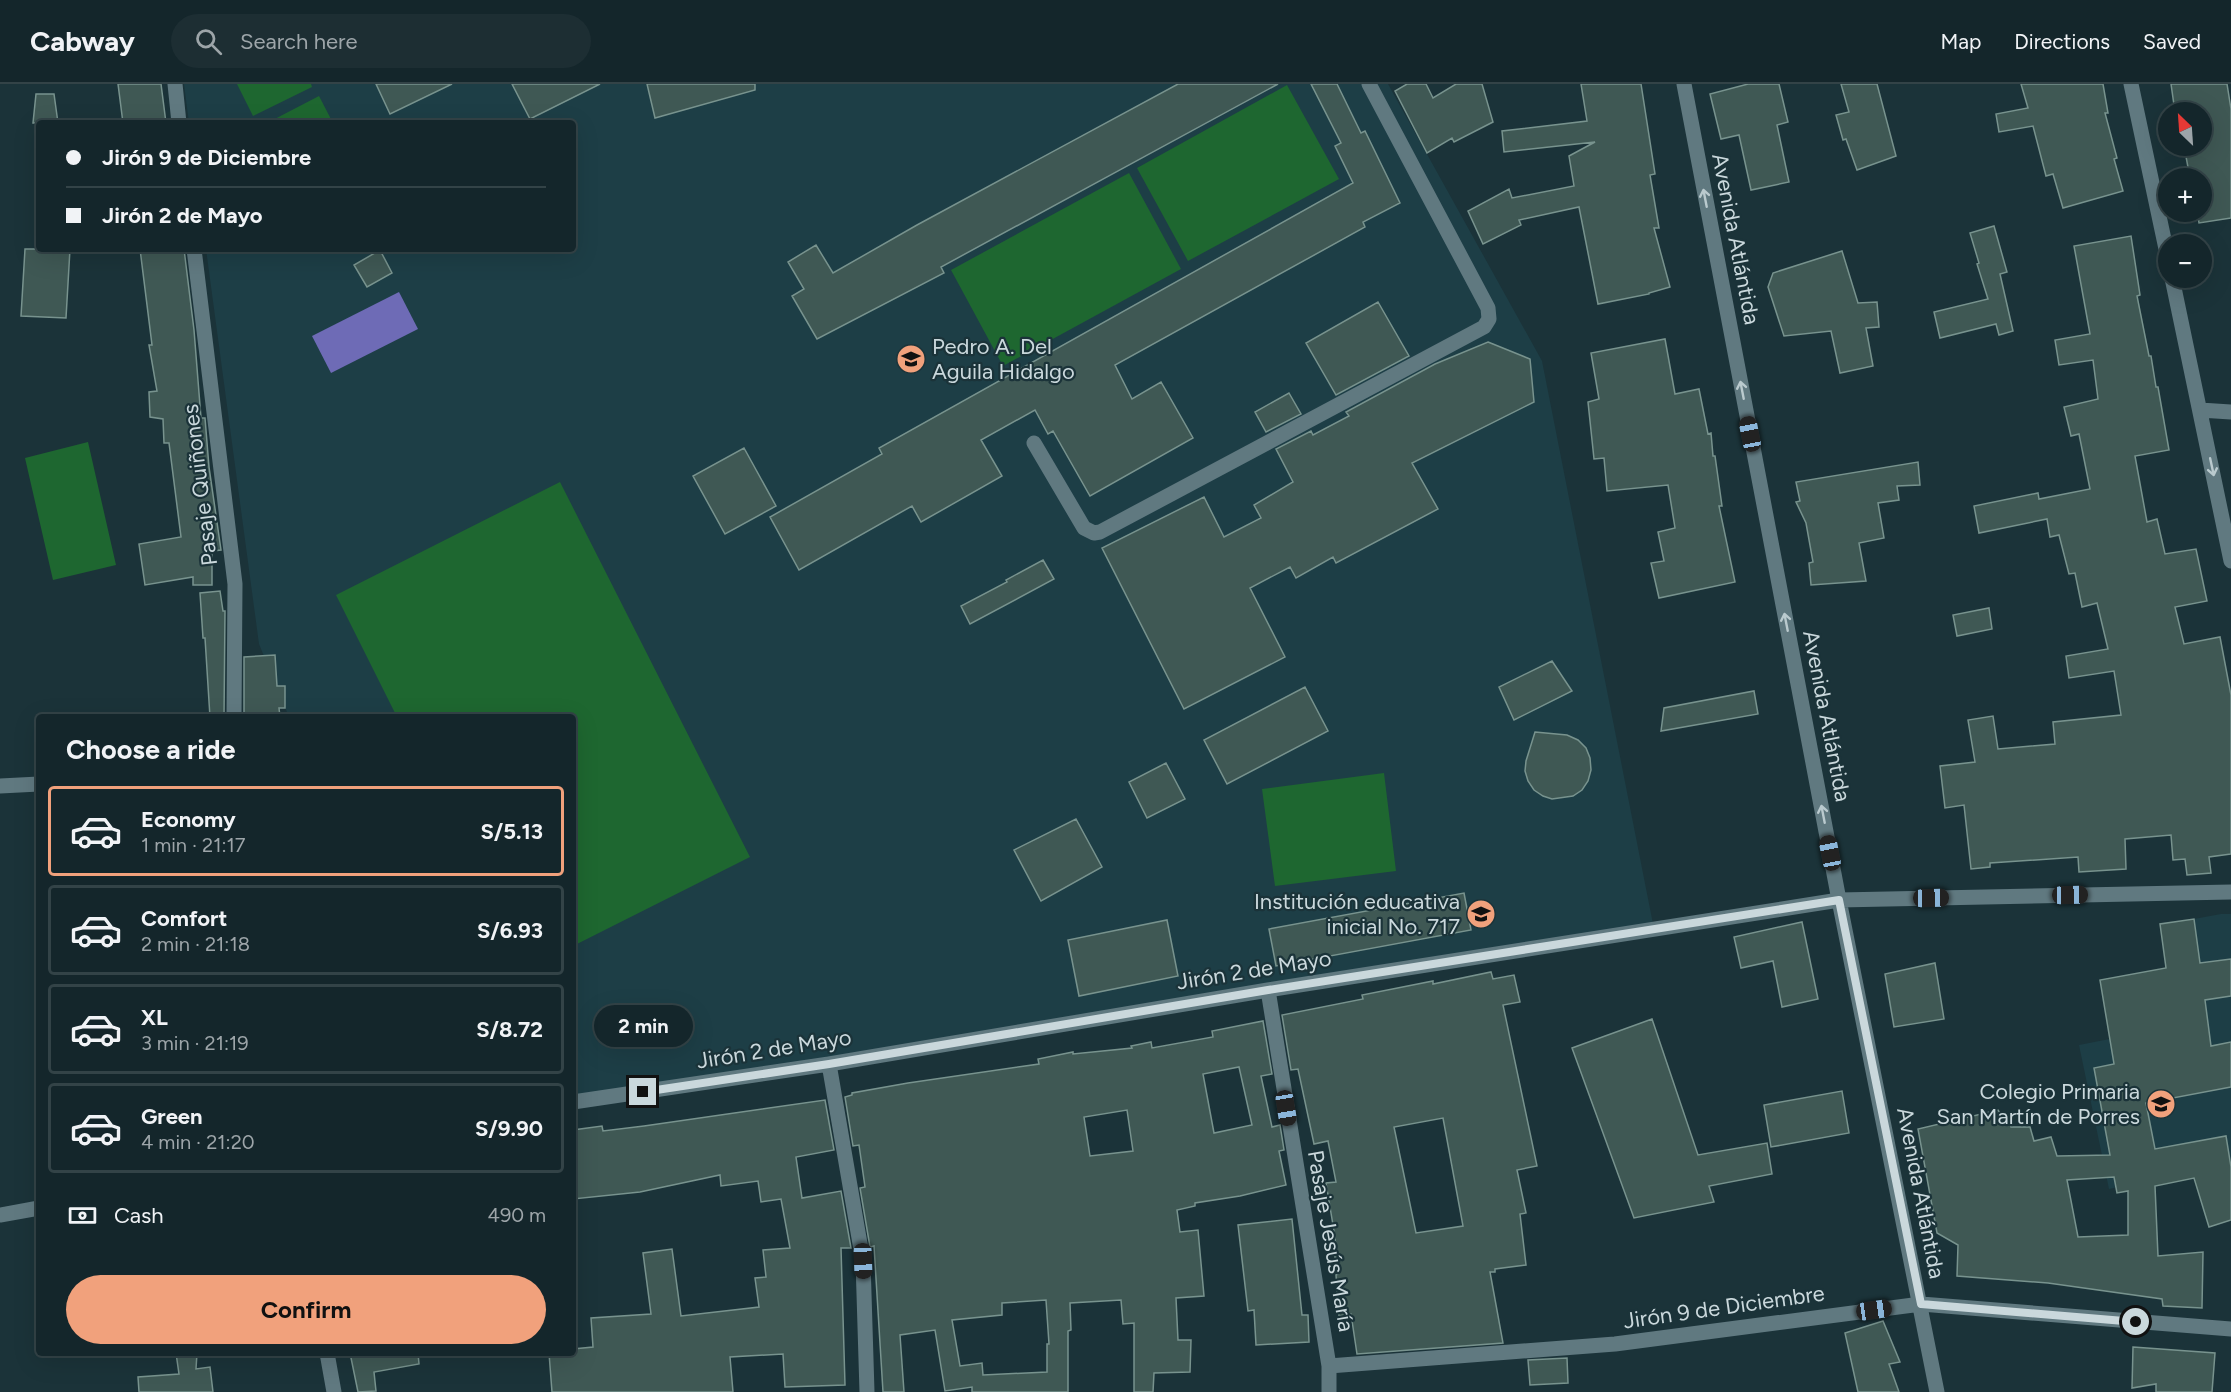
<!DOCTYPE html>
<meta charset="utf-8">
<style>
body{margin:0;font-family:Figtree,sans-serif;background:#1d2e33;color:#f1f3f6;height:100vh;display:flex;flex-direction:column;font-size:22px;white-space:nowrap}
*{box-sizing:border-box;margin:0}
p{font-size:20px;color:#9da5a9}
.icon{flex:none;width:33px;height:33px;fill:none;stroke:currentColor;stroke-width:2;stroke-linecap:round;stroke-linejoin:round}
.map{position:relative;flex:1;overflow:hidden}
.panel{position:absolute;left:36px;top:630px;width:540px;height:642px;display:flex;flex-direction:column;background:#14262b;border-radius:6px;box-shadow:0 6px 24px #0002,0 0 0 2px #334347}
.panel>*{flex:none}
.banner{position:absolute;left:36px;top:36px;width:540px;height:132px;border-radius:6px;box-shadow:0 6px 24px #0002,0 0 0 2px #334347;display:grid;align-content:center;height:132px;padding:0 30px;background:#14262b}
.needle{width:39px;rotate:335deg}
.tools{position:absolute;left:2158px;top:18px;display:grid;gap:12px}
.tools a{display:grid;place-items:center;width:54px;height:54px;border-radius:50%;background:#14262b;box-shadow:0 6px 24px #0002,0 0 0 2px #334347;font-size:30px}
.end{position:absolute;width:27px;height:27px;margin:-14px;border:8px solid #cad8dc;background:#111;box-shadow:0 0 0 3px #111}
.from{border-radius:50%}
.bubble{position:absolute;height:42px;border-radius:21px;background:#14262b;box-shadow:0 6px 24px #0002,0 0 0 2px #334347;font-size:20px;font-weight:700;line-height:42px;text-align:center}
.car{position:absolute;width:18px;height:36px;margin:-18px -9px;border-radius:8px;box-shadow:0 0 4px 2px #0007;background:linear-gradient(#222 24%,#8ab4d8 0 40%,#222 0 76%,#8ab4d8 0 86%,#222 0)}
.banner b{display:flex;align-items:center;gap:21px;height:57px;font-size:22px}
.banner b+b{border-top:2px solid #334347}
.banner i{width:15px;height:15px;background:#f1f3f6}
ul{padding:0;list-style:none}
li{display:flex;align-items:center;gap:18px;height:90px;margin:0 12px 9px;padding:0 18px;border:3px solid #334347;border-radius:6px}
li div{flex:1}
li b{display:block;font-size:22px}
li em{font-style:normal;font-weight:700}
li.selected{border-color:#f1a17c}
li>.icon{width:54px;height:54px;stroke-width:1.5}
h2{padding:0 30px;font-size:27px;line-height:72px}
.pay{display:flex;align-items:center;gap:15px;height:66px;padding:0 30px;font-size:22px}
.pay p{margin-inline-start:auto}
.action{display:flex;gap:12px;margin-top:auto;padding:12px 30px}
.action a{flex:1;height:69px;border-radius:36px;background:#f1a17c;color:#111;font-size:24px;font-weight:700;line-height:69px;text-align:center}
header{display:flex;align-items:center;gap:36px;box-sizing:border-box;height:84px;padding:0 30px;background:#14262b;border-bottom:2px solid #334347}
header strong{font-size:28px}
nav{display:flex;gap:33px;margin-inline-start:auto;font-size:21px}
.search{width:420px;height:54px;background:#1d2e33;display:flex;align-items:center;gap:15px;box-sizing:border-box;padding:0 21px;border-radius:33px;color:#9da5a9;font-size:22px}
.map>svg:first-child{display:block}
.built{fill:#1d3e46}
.green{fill:#1e6730}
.water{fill:#6e6bb6}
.building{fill:#3f5854;stroke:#78938e;stroke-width:1.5;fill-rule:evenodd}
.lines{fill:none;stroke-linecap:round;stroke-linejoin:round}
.minor{stroke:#607980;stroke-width:15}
.oneway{stroke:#bacace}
.route{stroke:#cad8dc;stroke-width:8}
.labels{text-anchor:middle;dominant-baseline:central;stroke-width:4.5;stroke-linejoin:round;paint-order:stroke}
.street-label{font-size:22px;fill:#cad8dc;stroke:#1b3339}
.poi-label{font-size:22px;fill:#cad8dc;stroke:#1b3339;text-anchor:end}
</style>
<header>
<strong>Cabway</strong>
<div class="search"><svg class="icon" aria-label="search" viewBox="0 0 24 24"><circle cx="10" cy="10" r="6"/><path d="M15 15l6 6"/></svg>Search here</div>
<nav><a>Map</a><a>Directions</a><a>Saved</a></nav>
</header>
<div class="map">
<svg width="2231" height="1308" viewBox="0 0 2231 1308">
<rect width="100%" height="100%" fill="#1b3339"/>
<!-- built -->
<path class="built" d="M 184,0 L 1388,0 L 1542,277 L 1654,845 L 573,1018 L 573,633 L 289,633 L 259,560 L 206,165 L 573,165 L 573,39 L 189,39 Z
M 2221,830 L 2231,830 L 2231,1079 L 2109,1105 L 2079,961 L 2145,948 L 2194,835 Z"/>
<!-- green -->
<path class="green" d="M 237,0 L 311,0 L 312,3 L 253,32 Z
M 1287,1 L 1339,95 L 1188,177 L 1137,84 Z
M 319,12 L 333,39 L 267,39 Z
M 1129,89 L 1181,185 L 1003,282 L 951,186 Z
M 88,358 L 116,481 L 53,496 L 25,374 Z
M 560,398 L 750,773 L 573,862 L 573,633 L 397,633 L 336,511 Z
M 1384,689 L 1396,787 L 1275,802 L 1262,705 Z"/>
<!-- water -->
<path class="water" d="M 399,208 L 418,245 L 331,289 L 312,252 Z"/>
<!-- building -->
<path class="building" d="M 118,0 L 161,0 L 166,39 L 123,39 Z
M 376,0 L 452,0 L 390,30 Z
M 512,0 L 600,0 L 530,35 Z
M 647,0 L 755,0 L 755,6 L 655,34 Z
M 1178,0 L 1278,0 L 941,183 L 944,189 L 817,255 L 792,212 L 804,205 L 788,178 L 816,161 L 833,189 L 917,141 Z
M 1311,0 L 1337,0 L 1361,49 L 1365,47 L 1400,119 L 1363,138 L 1365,143 L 1115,281 L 1132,315 L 1161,298 L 1193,354 L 1090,412 L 1053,347 L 1048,350 L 1035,326 L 981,356 L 1002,392 L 921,438 L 912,422 L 799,486 L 770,433 L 882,370 L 879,364 L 1353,99 L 1335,62 L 1341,59 Z
M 1407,0 L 1426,0 L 1433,14 L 1456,0 L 1482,0 L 1493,38 L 1454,58 L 1452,54 L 1427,69 L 1395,7 Z
M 1581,0 L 1641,0 L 1655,90 L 1650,91 L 1659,144 L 1654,144 L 1670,203 L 1649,209 L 1649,210 L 1598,220 L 1579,123 L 1519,136 L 1521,141 L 1483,160 L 1468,127 L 1509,105 L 1512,114 L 1574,102 L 1569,72 L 1595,58 L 1504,68 L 1502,47 L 1587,37 Z
M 1748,0 L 1779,0 L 1788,38 L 1777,41 L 1789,98 L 1751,106 L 1739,51 L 1721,55 L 1710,10 Z
M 1841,0 L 1877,0 L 1896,72 L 1857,86 L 1846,55 L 1843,56 L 1836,31 L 1849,28 Z
M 2021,0 L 2103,0 L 2108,29 L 2105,29 L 2117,74 L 2114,75 L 2123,107 L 2063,124 L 2053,90 L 2046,92 L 2033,42 L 1999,48 L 1996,30 L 2028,24 Z
M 2171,0 L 2227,0 L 2231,25 L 2231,134 L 2199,139 L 2197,128 L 2202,128 L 2202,94 L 2190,94 L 2184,62 L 2202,62 L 2202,28 L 2175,28 Z
M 36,10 L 54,10 L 58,39 L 33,39 Z
M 1994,142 L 2007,188 L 2000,190 L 2013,247 L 1999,251 L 1996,240 L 1940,254 L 1934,228 L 1988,215 L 1977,180 L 1979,179 L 1970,149 Z
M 2131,152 L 2140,211 L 2137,212 L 2149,272 L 2151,272 L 2156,303 L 2158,303 L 2169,366 L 2135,372 L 2147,438 L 2157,435 L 2165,470 L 2196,465 L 2207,517 L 2175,523 L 2184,560 L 2220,553 L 2231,611 L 2231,770 L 2209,773 L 2211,789 L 2187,791 L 2185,775 L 2173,776 L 2171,751 L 2125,755 L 2126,785 L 2079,788 L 2078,773 L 1990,779 L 1990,783 L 1971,785 L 1964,721 L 1945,724 L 1940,682 L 1975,678 L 1968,636 L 1993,632 L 1998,665 L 2055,660 L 2053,638 L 2121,631 L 2114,587 L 2069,594 L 2066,572 L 2108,565 L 2097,519 L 2082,523 L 2075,489 L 2069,490 L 2059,451 L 2050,453 L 2047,435 L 1979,449 L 1974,422 L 2038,409 L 2039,415 L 2090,405 L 2079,350 L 2071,352 L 2064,323 L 2098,315 L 2093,276 L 2059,281 L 2055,256 L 2090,250 L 2074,162 Z
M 25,165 L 70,165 L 66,234 L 21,232 Z
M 140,165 L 184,165 L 194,246 L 201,334 L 205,334 L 209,383 L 221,466 L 212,467 L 212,501 L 193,501 L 193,493 L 145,501 L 139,460 L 181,453 L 169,359 L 164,359 L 163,335 L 150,333 L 149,308 L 157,307 L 149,261 L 152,261 Z
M 380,166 L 392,189 L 367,203 L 354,181 Z
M 1842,167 L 1858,219 L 1877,218 L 1879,243 L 1866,244 L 1873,282 L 1840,289 L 1831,247 L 1784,252 L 1768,203 L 1773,189 Z
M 1378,218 L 1409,272 L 1336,311 L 1306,259 Z
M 1665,255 L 1675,310 L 1699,305 L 1708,350 L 1711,349 L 1713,372 L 1715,372 L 1722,422 L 1719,422 L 1735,498 L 1659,514 L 1651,479 L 1664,477 L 1658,448 L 1675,444 L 1668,401 L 1607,407 L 1604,374 L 1594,375 L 1588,318 L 1599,315 L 1591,269 Z
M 1488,258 L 1530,275 L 1534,318 L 1412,379 L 1438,425 L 1336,479 L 1333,473 L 1296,494 L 1290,483 L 1250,504 L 1285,573 L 1184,625 L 1102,464 L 1204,413 L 1224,453 L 1261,434 L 1254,421 L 1293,398 L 1276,365 L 1311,347 L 1313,351 L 1349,332 L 1346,328 L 1435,280 Z
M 1289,309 L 1301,330 L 1266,348 L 1255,328 Z
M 744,364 L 776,422 L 725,450 L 693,392 Z
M 1918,378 L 1920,401 L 1897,402 L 1899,416 L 1878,419 L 1884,454 L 1859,459 L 1866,497 L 1811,501 L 1809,479 L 1813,478 L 1806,439 L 1796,418 L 1800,417 L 1796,398 Z
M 1043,476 L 1054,495 L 970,540 L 961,522 L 1007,498 L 1006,496 Z
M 220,507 L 223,527 L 225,527 L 224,633 L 210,633 L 205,554 L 203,554 L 200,509 Z
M 1989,524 L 1992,545 L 1957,552 L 1953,531 Z
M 275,571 L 277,602 L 285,602 L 285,624 L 279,624 L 280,633 L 244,633 L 244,573 Z
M 1552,577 L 1572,607 L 1514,636 L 1499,603 Z
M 1305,603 L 1328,647 L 1227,700 L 1204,656 Z
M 1754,607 L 1758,630 L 1661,647 L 1664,624 Z
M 1535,648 L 1567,651 L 1578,656 L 1586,664 L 1590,674 L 1591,686 L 1588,697 L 1582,706 L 1573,712 L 1552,715 L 1543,712 L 1534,706 L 1528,697 L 1525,687 L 1526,677 Z
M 1166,679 L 1185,715 L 1147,734 L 1129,698 Z
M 1076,735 L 1102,783 L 1041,817 L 1014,766 Z
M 1464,809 L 1471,846 L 1276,882 L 1269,845 Z
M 2194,835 L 2200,879 L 2231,875 L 2231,912 L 2205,916 L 2211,962 L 2231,958 L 2231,1003 L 2146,1019 L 2155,1065 L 2226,1052 L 2231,1083 L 2231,1136 L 2209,1143 L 2194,1094 L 2155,1102 L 2158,1172 L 2203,1168 L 2202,1224 L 2163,1222 L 2162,1215 L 2048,1199 L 1957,1192 L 1958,1161 L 1937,1149 L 1918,1045 L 1998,1026 L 2002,1032 L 2008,1032 L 2011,1043 L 2030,1043 L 2034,1057 L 2051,1053 L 2057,1072 L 2110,1071 L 2094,984 L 2114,980 L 2100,896 L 2166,884 L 2160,840 ZM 2114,1093 L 2117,1109 L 2128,1107 L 2128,1151 L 2078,1153 L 2067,1096 Z
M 1167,836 L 1178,892 L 1079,912 L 1068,856 Z
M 1802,838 L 1818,915 L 1782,923 L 1773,877 L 1741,884 L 1734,853 Z
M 1935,879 L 1944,935 L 1894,943 L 1885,890 Z
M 1491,888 L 1493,895 L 1514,891 L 1520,918 L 1503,921 L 1537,1082 L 1517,1086 L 1526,1129 L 1520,1130 L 1526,1181 L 1495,1185 L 1495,1188 L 1490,1188 L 1503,1259 L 1357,1270 L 1351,1230 L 1339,1232 L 1336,1191 L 1338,1190 L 1333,1162 L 1336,1162 L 1334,1147 L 1326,1099 L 1336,1098 L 1328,1057 L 1314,1060 L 1298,985 L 1291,986 L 1282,931 L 1363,915 L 1362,911 L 1433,897 L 1433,900 ZM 1443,1034 L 1463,1142 L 1416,1149 L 1394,1043 Z
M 1652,935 L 1698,1071 L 1767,1059 L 1772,1090 L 1709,1102 L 1714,1118 L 1634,1134 L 1572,964 Z
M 1263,937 L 1272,990 L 1261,992 L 1272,1043 L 1280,1041 L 1284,1066 L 1279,1067 L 1286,1101 L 1240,1112 L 1195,1119 L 1195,1122 L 1177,1126 L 1180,1148 L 1198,1146 L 1204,1212 L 1176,1214 L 1178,1256 L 1191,1256 L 1190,1288 L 1154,1289 L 1153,1308 L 1134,1308 L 1134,1239 L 1123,1240 L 1121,1216 L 1070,1219 L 1071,1246 L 1068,1247 L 1068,1308 L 972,1308 L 972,1303 L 945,1307 L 935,1246 L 900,1251 L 904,1308 L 883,1308 L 874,1162 L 870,1163 L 860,1104 L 865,1103 L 859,1061 L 853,1062 L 845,1013 L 852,1011 L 852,1009 L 908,999 L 1039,980 L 1038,975 L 1073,968 L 1073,970 L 1132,964 L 1131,962 L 1151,958 L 1152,964 L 1213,953 L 1212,947 ZM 1239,983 L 1252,1041 L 1214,1049 L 1203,990 ZM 1127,1026 L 1133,1067 L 1090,1072 L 1084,1033 ZM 1046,1216 L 1049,1260 L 1047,1260 L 1047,1288 L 983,1291 L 982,1279 L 960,1282 L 952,1236 L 1002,1231 L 1002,1219 Z
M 1842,1007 L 1849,1049 L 1771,1063 L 1764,1021 Z
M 825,1016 L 834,1066 L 796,1073 L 802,1114 L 841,1107 L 851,1164 L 841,1164 L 845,1301 L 785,1303 L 783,1270 L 730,1273 L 733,1308 L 552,1308 L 549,1269 L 573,1269 L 573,1265 L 593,1263 L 591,1234 L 651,1230 L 643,1169 L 672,1165 L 681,1232 L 759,1223 L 755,1194 L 766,1193 L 763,1166 L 790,1164 L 781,1115 L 761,1118 L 758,1097 L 721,1102 L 720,1091 L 640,1108 L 573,1115 L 573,1046 L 602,1042 L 603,1047 L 644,1042 Z
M 1292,1135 L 1302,1231 L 1308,1231 L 1309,1258 L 1256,1261 L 1254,1226 L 1248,1227 L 1238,1141 Z
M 1883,1237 L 1900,1278 L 1889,1280 L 1899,1308 L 1858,1308 L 1845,1249 Z
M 2133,1263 L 2215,1269 L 2212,1308 L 2156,1308 L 2156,1300 L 2132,1304 Z
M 176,1269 L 197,1269 L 196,1285 L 210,1283 L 213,1308 L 139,1308 L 138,1293 L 179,1290 Z
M 350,1269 L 418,1269 L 419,1280 L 374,1288 L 376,1307 L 358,1308 Z
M 1567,1274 L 1568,1299 L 1530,1301 L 1528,1276 Z"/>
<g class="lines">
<!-- minor -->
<path class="minor" d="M 175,0 L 179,39
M 1684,0 L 1839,816 L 1937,1308
M 2131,0 L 2169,179
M 194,165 L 235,500 L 234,633
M 2172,194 L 2231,477
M 2200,326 L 2231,328
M 1034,359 L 1084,444 L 1094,449 L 1100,448 L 1484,243 L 1489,235 L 1488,224 L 1369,0
M 0,702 L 39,700
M 1268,906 L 1329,1282 L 1329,1308
M 829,980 L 863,1177 L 867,1308
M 573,1018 L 829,980 L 1268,906 L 1839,816 L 2231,808
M 0,1131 L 39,1124
M 327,1269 L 334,1308
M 1329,1282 L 1615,1260 L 1921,1220 L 2231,1245"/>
</g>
<!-- one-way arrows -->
<defs><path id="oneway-shaft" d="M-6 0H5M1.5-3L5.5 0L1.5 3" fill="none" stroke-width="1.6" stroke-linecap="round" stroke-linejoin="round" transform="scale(1.5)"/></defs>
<g class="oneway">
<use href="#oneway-shaft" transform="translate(1705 114) rotate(-101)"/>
<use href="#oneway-shaft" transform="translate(1742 306) rotate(-101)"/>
<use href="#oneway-shaft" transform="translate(2212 383) rotate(78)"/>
<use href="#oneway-shaft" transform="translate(1786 538) rotate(-101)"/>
<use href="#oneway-shaft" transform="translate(1823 730) rotate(-101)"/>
</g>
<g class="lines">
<!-- route -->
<path class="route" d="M 643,1008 L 829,980 L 1268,906 L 1839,816 L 1921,1220 L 2136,1238"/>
</g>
<!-- icons -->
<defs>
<g id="school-disc" transform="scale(1.5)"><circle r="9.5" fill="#f1a17c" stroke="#1b3339"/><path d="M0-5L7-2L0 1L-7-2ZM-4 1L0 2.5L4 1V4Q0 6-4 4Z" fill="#111"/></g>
</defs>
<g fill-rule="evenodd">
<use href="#school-disc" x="911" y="275"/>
<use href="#school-disc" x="1481" y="830"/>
<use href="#school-disc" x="2161" y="1020"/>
</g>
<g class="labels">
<!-- street labels -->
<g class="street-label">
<text transform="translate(1736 155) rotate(79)">Avenida Atlántida</text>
<text transform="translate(200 401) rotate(-97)">Pasaje Quiñones</text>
<text transform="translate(1827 632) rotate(79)">Avenida Atlántida</text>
<text transform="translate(1254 886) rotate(-9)">Jirón 2 de Mayo</text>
<text transform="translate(774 965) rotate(-9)">Jirón 2 de Mayo</text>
<text transform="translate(1921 1109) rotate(79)">Avenida Atlántida</text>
<text transform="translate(1331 1157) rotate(80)">Pasaje Jesús María</text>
<text transform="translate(1724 1223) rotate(-8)">Jirón 9 de Diciembre</text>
</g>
<!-- poi labels -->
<g class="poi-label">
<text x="932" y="262" text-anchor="start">Pedro A. Del<tspan x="932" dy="25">Aguila Hidalgo</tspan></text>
<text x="1460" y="817">Institución educativa<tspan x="1460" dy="25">inicial No. 717</tspan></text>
<text x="2140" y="1007">Colegio Primaria<tspan x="2140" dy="25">San Martín de Porres</tspan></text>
</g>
</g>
</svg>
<div class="tools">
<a><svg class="needle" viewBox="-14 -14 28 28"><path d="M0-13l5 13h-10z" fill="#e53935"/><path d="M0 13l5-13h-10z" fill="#9da5a9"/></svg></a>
<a>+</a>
<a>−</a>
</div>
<i class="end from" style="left:2136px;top:1238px"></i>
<i class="end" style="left:643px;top:1008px"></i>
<div class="bubble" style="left:594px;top:921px;width:99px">2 min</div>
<i class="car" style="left:1750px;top:350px;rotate:349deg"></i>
<i class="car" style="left:1830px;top:769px;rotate:349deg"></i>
<i class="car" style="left:2070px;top:811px;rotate:89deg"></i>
<i class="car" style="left:1931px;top:814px;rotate:89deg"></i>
<i class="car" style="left:1286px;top:1024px;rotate:171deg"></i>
<i class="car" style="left:863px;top:1177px;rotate:178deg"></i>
<i class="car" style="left:1874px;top:1226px;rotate:82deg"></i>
<div class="banner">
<b><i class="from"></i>Jirón 9 de Diciembre</b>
<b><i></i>Jirón 2 de Mayo</b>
</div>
<section class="panel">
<h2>Choose a ride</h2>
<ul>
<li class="selected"><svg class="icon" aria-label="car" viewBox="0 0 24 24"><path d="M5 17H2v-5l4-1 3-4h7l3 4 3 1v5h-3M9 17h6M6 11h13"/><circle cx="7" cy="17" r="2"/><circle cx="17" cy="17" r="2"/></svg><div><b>Economy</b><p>1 min · 21:17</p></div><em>S/5.13</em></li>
<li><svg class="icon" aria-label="car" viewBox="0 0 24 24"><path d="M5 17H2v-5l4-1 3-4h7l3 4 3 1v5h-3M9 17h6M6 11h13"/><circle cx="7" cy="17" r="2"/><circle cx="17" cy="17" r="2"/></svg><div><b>Comfort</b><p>2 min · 21:18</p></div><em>S/6.93</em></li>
<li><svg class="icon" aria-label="car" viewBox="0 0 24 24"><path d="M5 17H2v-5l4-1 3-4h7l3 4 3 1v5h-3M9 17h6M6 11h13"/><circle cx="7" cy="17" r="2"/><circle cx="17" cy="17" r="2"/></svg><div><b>XL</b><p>3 min · 21:19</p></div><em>S/8.72</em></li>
<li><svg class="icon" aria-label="car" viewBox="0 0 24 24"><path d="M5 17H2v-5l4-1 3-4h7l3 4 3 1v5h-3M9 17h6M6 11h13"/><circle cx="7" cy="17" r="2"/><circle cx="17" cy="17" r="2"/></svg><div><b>Green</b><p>4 min · 21:20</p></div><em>S/9.90</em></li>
</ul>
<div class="pay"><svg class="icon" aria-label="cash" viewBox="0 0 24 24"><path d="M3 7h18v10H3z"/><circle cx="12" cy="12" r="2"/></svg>Cash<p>490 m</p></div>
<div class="action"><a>Confirm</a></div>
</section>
</div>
